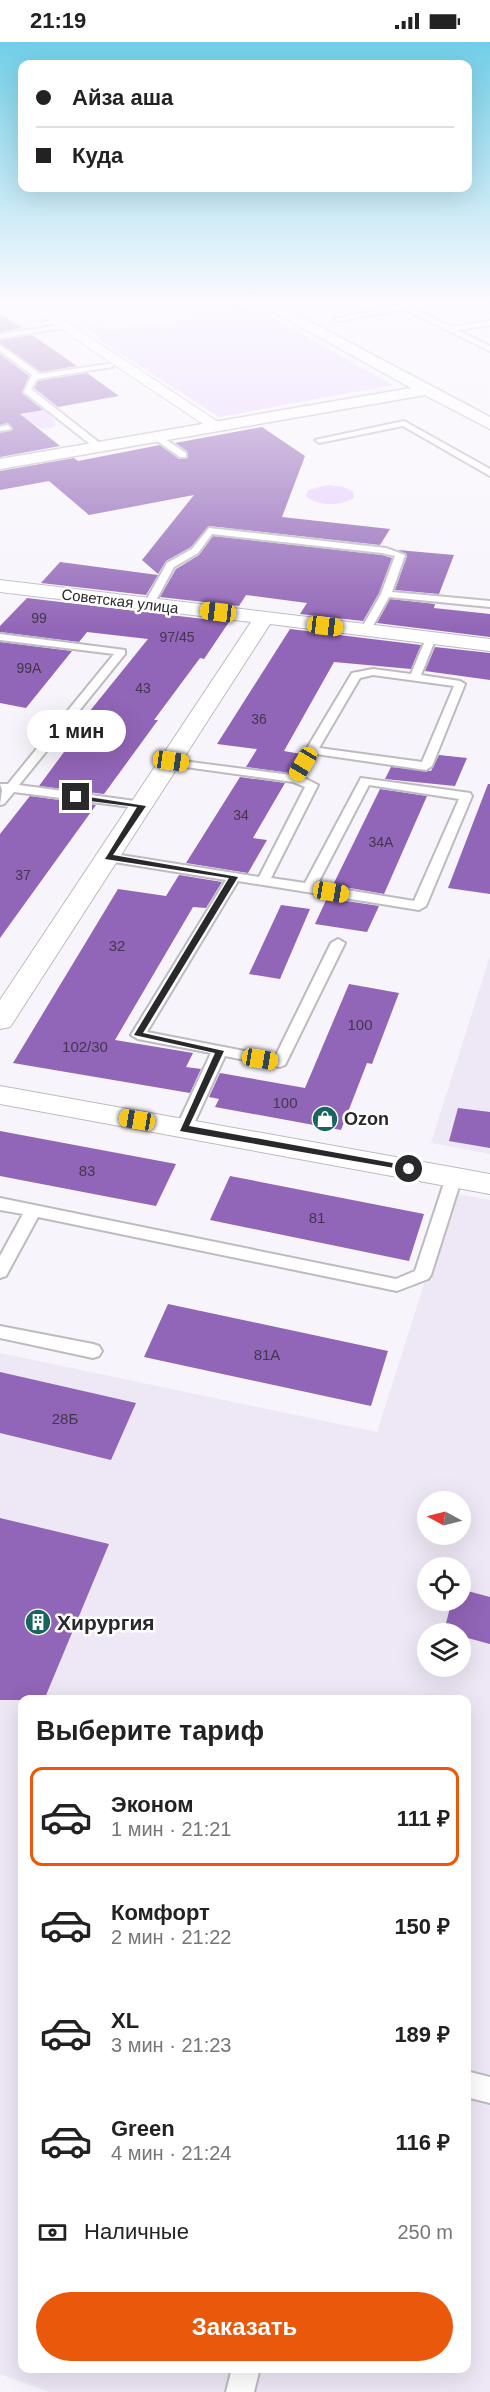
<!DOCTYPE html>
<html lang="ru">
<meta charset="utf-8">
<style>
body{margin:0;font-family:Arial,sans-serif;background:#f2f2f2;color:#222;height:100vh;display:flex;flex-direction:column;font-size:22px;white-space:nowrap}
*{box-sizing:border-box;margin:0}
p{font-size:20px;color:#767676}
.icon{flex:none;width:33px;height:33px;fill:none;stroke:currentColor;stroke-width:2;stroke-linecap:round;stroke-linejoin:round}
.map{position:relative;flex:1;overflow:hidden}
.details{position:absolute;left:18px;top:1653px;width:453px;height:678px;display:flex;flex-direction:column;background:#fff;border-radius:12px;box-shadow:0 6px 24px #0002}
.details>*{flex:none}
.top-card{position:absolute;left:18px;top:18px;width:454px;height:132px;border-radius:12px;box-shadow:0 6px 24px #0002;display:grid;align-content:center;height:132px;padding:0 18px;background:#fff}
.needle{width:39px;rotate:277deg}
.tools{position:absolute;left:417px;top:1449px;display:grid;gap:12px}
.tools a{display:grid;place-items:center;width:54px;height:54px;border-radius:50%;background:#fff;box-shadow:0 6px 24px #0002;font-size:30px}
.end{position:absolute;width:27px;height:27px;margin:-14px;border:8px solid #29282b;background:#fff;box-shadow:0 0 0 3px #fff}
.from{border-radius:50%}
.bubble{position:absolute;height:42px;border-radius:21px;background:#fff;box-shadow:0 6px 24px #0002;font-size:20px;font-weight:800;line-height:42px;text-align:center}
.car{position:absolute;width:18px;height:36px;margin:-18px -9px;border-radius:8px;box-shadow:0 0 4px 2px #0007;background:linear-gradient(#f5c518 24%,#345 0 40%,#f5c518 0 76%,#345 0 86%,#f5c518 0)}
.top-card b{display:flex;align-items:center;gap:21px;height:57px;font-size:22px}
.top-card b+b{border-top:2px solid #e0e0e0}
.top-card i{width:15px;height:15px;background:#222}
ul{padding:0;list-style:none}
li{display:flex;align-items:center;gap:18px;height:99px;margin:0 12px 9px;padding:0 6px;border:3px solid transparent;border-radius:12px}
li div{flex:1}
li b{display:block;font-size:22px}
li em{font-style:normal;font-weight:800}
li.active{border-color:#ea580c}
li>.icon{width:54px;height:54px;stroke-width:1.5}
h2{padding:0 18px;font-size:27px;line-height:72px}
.pay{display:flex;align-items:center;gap:15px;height:66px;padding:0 18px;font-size:22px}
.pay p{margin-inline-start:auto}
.cta{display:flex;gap:12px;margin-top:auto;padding:12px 18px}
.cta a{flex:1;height:69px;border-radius:36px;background:#ea580c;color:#fff;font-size:24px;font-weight:800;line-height:69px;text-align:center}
.status{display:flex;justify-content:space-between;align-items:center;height:42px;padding:0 30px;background:#fff;direction:ltr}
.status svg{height:16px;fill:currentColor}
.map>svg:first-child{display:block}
.built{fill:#eee7f5;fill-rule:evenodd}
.green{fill:#e7d1fe}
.building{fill:#9165b7}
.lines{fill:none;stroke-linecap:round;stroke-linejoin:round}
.lane-casing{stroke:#bdbac0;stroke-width:4}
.street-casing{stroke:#bdbac0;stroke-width:2}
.secondary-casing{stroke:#bdbac0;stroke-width:3}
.lane{fill:#fff;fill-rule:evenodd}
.street{fill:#fff;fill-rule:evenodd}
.secondary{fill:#fff;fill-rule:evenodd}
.route{fill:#29282b}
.labels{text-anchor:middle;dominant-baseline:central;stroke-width:5;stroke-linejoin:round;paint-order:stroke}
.far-number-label{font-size:14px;fill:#43374e}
.far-street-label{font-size:15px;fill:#29282b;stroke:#fff}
.number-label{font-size:15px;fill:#43374e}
.poi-label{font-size:18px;font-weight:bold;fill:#29282b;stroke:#fff;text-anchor:start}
.near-poi-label{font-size:21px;font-weight:bold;fill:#29282b;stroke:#fff;text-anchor:start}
</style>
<div class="status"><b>21:19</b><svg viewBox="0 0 49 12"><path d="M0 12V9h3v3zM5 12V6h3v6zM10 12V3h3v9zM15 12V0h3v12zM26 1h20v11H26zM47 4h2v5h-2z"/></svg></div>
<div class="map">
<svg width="490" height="2350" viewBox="0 0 490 2350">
<rect width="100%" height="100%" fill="#f8f4fc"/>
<!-- built -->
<path class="built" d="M 490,914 L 490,1112 L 431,1101 Z
M 453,1151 L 490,1158 L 490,2350 L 49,2350 L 0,2332 L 0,1311 L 377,1390 ZM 428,1460 L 460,1460 L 460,1492 L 428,1492 ZM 428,1526 L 460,1526 L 460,1558 L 428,1558 ZM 428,1592 L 460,1592 L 460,1624 L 428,1624 ZM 22,1658 L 466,1658 L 466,2326 L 22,2326 Z"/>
<!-- green -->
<path class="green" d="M 226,261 C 241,260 250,272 262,270 L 393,343 L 219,375 L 97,296 L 101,295 L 82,283 C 95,281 102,288 114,287 C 132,286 156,275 172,284 L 179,283 L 173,279 L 234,268 Z
M 34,368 L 50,369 L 55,384 C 42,391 33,382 22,374 Z
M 328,443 L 343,445 L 353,449 L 354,456 C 341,464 318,465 306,454 L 308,448 Z"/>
<!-- building -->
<path class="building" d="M 0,272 L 22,286 L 0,290 Z
M 32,293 L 74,322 L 77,324 L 41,330 L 0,301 L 0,298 Z
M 0,312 L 29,334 L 22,351 L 43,368 L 20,372 L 60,404 L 0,415 L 0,391 L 13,387 L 7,381 L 0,383 Z
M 87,331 L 119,354 L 58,365 L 34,346 L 38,339 Z
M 262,385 L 305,414 L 282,475 L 390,487 L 380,503 L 209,484 L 191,505 L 166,519 L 158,532 L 142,518 L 194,453 L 89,473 L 49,439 L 0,448 L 0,429 L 74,416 L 78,419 L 160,403 L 179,417 L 186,417 L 187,409 L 175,401 Z
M 213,494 L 382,513 L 392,516 L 379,551 L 363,579 L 300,572 L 307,561 L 246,553 L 239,564 L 160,555 L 176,527 L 199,513 Z
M 398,508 L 454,513 L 439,552 L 395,548 L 407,514 Z
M 60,520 L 158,533 L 146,553 L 41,541 Z
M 27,556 L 229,580 L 204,617 L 200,616 L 154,678 L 158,678 L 104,752 L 39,744 L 89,676 L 85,675 L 148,597 L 87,590 L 79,600 L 0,590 L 0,584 Z
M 390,557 L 435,562 L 434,566 L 490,572 L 490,595 L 377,581 Z
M 290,587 L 421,603 L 411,627 L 334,620 L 284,709 L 301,712 L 290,731 L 246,725 L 257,707 L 217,702 Z
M 0,600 L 72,609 L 26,666 L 0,661 Z
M 435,605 L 490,611 L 490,638 L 425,629 Z
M 439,713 L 467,716 L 455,744 L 385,737 L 391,725 L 431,729 Z
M 240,735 L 285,741 L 253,796 L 267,798 L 248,831 L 186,821 Z
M 488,742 L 490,742 L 490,852 L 448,846 Z
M 380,747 L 427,754 L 384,852 L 333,843 Z
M 30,754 L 96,763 L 0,896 L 0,792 Z
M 179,833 L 222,840 L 206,866 L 193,865 L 115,998 L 193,1011 L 186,1025 L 201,1027 L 190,1051 L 13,1021 L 118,847 L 166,854 Z
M 327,856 L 379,864 L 367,890 L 315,882 Z
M 281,863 L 310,867 L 280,937 L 249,932 Z
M 349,942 L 399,951 L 372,1022 L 367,1021 L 341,1088 L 215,1065 L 219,1057 L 209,1055 L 220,1031 L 305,1046 Z
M 458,1066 L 490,1070 L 490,1106 L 449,1099 Z
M 0,1089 L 176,1122 L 156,1164 L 0,1134 Z
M 230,1134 L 424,1172 L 409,1219 L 210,1178 Z
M 168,1262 L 388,1309 L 371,1364 L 144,1315 Z
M 0,1330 L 136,1361 L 111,1418 L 0,1391 Z
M 0,1476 L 109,1502 L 44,1658 L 0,1658 Z
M 460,1547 L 490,1555 L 490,1602 L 460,1594 L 460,1592 L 444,1589 L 452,1558 L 460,1558 Z"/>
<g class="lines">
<!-- lane casing -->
<g class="lane-casing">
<path id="lane" d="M 394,261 L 402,261 L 451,285 L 490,279 L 490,283 L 457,288 L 490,304 L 490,309 L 404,267 L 338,279 L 334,277 L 398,264 Z
M 67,282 L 64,286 L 0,296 L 0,292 Z
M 0,303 L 40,332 L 115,321 L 112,325 L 37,337 L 31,347 L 101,402 L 101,406 L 95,406 L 24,350 L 32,333 L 0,309 Z
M 404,379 L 490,427 L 490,434 L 403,384 L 319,401 L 315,398 Z
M 8,383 L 11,387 L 0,389 L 0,385 Z
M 156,391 L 186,411 L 186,415 L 180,415 L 153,396 Z
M 209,486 L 386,506 L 405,513 L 392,550 L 490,559 L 490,565 L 389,555 L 369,591 L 361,591 L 360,589 L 381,552 L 395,514 L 382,511 L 212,492 L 198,511 L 174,525 L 153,564 L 145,564 L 144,562 L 167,521 L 192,507 Z
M 0,592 L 125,608 L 125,612 L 19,743 L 142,760 L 148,764 L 146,767 L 14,750 L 4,762 L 0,763 L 2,748 L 0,742 L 8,742 L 114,612 L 0,598 Z
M 427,594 L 436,596 L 421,633 L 460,639 L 465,642 L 432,724 L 426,728 L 316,712 L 302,735 L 318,743 L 271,836 L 305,841 L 361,736 L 470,751 L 472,754 L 426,864 L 419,868 L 238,839 L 147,990 L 275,1015 L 331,901 L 338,897 L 345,901 L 285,1023 L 280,1025 L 225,1014 L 192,1086 L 184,1091 L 178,1090 L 176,1086 L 211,1011 L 138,997 L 131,993 L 226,838 L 108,819 L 102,815 L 108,811 L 259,835 L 305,745 L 293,740 L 171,723 L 165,719 L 167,717 L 291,733 L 352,631 L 373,627 L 411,632 ZM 373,633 L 454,644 L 422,720 L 319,706 L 360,636 ZM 369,743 L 459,757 L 414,859 L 317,843 Z
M 454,1130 L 462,1135 L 431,1233 L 428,1237 L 397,1249 L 38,1175 L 6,1234 L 0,1236 L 0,1214 L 23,1172 L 0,1168 L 0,1156 L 396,1237 L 415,1229 L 446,1135 Z
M 0,1284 L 93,1302 L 99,1304 L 102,1309 L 99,1314 L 93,1316 L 0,1296 Z
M 466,2029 L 490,2035 L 490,2061 L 466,2055 Z
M 232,2326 L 260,2326 L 254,2350 L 226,2350 Z"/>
</g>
<!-- street casing -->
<g class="street-casing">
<path id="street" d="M 22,261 L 38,261 L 223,383 L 221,386 L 209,386 Z
M 0,538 L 490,597 L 490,609 L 270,582 L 14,979 L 10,985 L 0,987 L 0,958 L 251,580 L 0,550 Z
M 0,1044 L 490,1132 L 490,1152 L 0,1062 Z"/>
</g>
<!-- secondary casing -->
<g class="secondary-casing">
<path id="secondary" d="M 258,261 L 275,261 L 490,375 L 490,387 L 425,353 L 0,427 L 0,417 L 411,346 Z"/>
</g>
<!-- lane -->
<use href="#lane" class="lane"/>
<!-- street -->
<use href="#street" class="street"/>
<!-- secondary -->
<use href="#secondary" class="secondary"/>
</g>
<!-- sky -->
<linearGradient id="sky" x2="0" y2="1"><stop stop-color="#71cee8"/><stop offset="0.44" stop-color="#fcfafe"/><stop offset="1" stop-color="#fcfafe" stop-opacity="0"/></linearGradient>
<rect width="490" height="590" fill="url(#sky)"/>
<!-- route -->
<path class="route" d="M 76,753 L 146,764 L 113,813 L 238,835 L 143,991 L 224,1009 L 189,1084 L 409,1124 L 414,1127 L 412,1129 L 180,1089 L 215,1011 L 134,993 L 229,836 L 105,817 L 137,765 L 74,757 Z"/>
<!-- icons -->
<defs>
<g id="shop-disc" transform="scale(1.35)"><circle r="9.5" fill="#18645e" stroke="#fff"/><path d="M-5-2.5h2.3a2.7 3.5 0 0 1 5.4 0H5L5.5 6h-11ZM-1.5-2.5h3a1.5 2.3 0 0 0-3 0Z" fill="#fff"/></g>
<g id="building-disc" transform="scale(1.35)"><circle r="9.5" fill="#18645e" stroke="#fff"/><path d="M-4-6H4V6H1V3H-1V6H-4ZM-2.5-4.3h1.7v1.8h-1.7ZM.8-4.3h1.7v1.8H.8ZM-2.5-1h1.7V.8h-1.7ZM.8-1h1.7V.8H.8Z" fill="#fff"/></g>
</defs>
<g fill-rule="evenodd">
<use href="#shop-disc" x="325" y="1077"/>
<use href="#building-disc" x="38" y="1580"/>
</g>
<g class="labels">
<!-- far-number labels -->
<g class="far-number-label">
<text x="39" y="576">99</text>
<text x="177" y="595">97/45</text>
<text x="29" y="626">99А</text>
<text x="143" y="646">43</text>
<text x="259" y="677">36</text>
<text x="241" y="773">34</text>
<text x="381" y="800">34А</text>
<text x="23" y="833">37</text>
</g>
<!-- far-street labels -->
<g class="far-street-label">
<text transform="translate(120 559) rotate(7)">Советская улица</text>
</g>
<!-- number labels -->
<g class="number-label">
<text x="117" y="903">32</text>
<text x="360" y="982">100</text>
<text x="85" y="1004">102/30</text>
<text x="285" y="1060">100</text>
<text x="87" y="1128">83</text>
<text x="317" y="1175">81</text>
<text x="267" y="1312">81А</text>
<text x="65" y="1376">28Б</text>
</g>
<!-- poi labels -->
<g class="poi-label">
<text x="344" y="1077">Ozon</text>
</g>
<!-- near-poi labels -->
<g class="near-poi-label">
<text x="57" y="1580">Хирургия</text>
</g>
</g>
</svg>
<div class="tools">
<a><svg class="needle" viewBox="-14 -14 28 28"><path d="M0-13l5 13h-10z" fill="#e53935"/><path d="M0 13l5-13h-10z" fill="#767676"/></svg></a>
<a><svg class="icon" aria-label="locate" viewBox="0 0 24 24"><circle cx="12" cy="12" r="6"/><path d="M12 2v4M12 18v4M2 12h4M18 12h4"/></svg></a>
<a><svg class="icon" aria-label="layers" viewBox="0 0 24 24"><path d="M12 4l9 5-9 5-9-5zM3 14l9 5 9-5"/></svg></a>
</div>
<i class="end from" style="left:409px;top:1127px"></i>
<i class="end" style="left:76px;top:755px"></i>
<div class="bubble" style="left:27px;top:668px;width:99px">1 мин</div>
<i class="car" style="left:218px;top:570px;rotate:277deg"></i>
<i class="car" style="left:325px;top:584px;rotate:97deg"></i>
<i class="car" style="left:171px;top:719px;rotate:98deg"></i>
<i class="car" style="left:303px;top:722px;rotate:211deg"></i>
<i class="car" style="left:331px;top:850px;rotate:100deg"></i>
<i class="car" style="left:260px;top:1017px;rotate:100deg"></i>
<i class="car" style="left:137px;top:1078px;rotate:280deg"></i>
<div class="top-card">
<b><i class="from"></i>Айза аша</b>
<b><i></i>Куда</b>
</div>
<section class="details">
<h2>Выберите тариф</h2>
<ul>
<li class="active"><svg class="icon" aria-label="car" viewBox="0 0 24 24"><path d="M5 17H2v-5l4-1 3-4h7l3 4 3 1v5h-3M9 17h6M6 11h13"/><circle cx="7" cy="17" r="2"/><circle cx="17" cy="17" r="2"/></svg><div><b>Эконом</b><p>1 мин · 21:21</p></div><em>111 ₽</em></li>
<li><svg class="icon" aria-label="car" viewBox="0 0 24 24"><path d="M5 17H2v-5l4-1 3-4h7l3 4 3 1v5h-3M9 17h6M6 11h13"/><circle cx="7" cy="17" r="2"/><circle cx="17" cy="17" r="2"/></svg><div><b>Комфорт</b><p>2 мин · 21:22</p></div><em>150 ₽</em></li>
<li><svg class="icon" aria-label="car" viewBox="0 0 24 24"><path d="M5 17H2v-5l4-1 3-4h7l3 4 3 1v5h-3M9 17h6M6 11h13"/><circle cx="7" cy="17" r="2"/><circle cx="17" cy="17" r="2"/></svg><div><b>XL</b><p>3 мин · 21:23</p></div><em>189 ₽</em></li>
<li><svg class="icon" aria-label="car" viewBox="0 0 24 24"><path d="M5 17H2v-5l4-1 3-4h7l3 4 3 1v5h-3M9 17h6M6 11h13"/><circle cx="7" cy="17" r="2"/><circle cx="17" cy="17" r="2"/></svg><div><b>Green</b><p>4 мин · 21:24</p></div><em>116 ₽</em></li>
</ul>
<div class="pay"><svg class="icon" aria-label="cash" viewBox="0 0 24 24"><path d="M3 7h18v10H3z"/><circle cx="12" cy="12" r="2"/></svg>Наличные<p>250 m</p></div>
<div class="cta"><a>Заказать</a></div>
</section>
</div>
